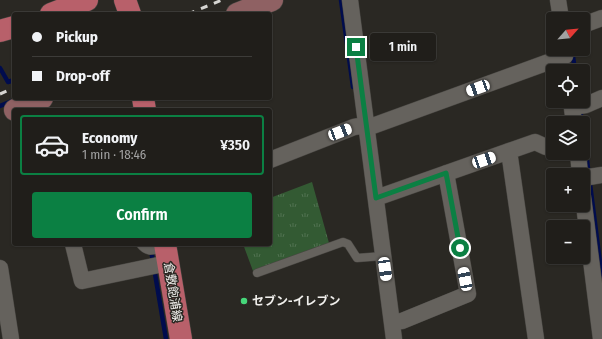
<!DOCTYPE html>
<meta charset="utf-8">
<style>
body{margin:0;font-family:"Fira Sans Condensed","Noto Sans JP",sans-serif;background:#2d2b27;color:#f1f3f6;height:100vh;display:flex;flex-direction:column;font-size:15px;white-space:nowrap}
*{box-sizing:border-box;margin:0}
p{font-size:13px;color:#a2a2a2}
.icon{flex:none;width:22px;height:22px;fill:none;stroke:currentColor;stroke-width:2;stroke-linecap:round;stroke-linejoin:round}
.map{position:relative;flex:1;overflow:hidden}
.side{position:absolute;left:12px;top:108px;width:260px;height:138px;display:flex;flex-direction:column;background:#201e1a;border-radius:4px;box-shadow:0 1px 3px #0004,0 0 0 1px #3d3c39}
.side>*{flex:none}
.top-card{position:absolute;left:12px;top:12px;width:260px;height:88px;border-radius:4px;box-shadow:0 1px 3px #0004,0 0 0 1px #3d3c39;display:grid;align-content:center;height:88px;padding:0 20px;background:#201e1a}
.needle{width:26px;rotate:63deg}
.buttons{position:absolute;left:546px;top:12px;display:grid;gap:8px}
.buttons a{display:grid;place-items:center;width:44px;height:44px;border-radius:4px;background:#201e1a;box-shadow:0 1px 3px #0004,0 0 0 1px #3d3c39;font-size:20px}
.end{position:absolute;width:18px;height:18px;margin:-9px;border:5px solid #0b8043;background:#fff;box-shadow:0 0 0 2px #fff}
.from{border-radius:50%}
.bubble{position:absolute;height:28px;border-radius:4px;background:#201e1a;box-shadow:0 1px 3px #0004,0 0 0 1px #3d3c39;font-size:13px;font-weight:600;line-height:28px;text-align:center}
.car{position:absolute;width:12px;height:24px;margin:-12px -6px;border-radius:5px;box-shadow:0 0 3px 1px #0007;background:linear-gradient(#fff 24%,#345 0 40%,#fff 0 76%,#345 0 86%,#fff 0)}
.top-card b{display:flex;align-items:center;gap:14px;height:38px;font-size:15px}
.top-card b+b{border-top:1px solid #3d3c39}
.top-card i{width:10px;height:10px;background:#f1f3f6}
ul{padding:7px 0 0;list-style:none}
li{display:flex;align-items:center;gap:12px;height:60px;margin:0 8px 6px;padding:0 12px;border:2px solid transparent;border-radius:4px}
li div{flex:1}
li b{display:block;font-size:15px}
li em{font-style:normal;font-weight:600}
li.selected{border-color:#0b8043}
li>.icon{width:36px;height:36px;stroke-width:1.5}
.action{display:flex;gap:8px;margin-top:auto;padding:8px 20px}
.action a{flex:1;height:46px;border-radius:4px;background:#0b8043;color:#fff;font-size:16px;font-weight:600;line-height:46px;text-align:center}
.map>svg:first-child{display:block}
.grass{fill:url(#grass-tufts)}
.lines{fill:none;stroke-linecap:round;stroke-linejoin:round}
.stream{stroke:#000c4d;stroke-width:4.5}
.lane-casing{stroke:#484642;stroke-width:9}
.street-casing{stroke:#484642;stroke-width:17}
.secondary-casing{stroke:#484642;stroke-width:23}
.primary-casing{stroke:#484642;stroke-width:23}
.lane{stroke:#65625d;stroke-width:8}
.street{stroke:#65625d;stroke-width:16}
.secondary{stroke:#8f6163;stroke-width:22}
.primary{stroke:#b8606a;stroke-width:22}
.rail{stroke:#d6d5d2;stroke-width:3;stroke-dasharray:7 7;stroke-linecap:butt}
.route{stroke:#0b8043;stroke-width:5}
.poi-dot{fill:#46d77a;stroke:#2a2823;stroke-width:1.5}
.labels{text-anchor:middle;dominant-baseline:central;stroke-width:3;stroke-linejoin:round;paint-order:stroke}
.street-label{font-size:12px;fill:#f0efec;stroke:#2a2823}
.poi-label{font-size:12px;font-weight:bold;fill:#f0efec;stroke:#2a2823;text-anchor:start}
</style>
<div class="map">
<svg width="602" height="339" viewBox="0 0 602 339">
<defs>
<pattern id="grass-tufts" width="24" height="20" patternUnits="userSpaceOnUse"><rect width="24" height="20" fill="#335a33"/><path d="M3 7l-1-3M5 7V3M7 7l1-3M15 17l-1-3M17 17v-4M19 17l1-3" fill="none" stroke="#517251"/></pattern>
</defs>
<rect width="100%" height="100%" fill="#2a2823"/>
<!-- grass -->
<path class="grass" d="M 312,182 L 329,243 L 253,271 L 243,244 L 270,244 L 270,198 Z"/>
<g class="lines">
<!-- stream -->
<path class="stream" d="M 341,0 L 353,87
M 572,49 L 575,71
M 0,68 L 8,82 L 14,80
M 0,106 L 12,101
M 580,109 L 582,123
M 583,129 L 602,278
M 150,244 L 166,339"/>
<!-- lane casing -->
<g class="lane-casing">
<path id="lane" d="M 140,244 C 148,254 153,250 164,248
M 257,273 L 343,242 L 348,244 L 357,258 L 383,256"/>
</g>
<!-- street casing -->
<g class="street-casing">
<path id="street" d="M 350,0 L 394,339
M 558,0 L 561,19
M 583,25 L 602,18
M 571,101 L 574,123
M 572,107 L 586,105 L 602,98
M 367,128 L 565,56
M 509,151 L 536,339
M 578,153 L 580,175
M 270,160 L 354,127 L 366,125
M 583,178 L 602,175
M 583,197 L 601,339
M 376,198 L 535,142 L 546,147 L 553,146
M 73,244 L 82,281 L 168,263
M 0,268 L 11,339
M 392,322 L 402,321 L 468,294 L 446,173"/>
</g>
<!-- secondary casing -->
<g class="secondary-casing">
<path id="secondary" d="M 237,14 L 272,0
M 15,110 L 42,98"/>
</g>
<!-- primary casing -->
<g class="primary-casing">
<path id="primary" d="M 125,0 L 130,14
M 51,14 L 87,0
M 0,31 L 14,27
M 143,98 L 145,110
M 165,244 L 181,339"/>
</g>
<!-- lane -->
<use href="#lane" class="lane"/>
<!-- street -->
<use href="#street" class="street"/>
<!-- secondary -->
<use href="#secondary" class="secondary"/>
<!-- primary -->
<use href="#primary" class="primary"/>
<!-- rail -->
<path class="rail" d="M 188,14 L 222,0
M 0,94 L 14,88"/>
</g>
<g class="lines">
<!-- route -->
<path class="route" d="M 356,47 L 376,198 L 446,173 L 460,248"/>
</g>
<!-- markers -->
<circle class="poi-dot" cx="244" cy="301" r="4"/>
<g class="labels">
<!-- street labels -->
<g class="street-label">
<text transform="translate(173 292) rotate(81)">倉敷飽浦線</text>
</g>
<!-- poi labels -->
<g class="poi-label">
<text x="252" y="301">セブン-イレブン</text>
</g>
</g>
</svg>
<div class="buttons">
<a><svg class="needle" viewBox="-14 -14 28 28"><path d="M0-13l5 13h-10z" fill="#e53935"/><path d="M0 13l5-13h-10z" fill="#a2a2a2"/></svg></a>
<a><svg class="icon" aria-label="locate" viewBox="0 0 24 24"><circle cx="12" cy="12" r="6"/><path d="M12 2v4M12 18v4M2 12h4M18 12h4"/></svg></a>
<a><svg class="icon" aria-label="layers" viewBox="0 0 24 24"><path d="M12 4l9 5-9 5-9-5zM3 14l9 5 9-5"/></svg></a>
<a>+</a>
<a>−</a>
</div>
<i class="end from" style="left:460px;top:248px"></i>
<i class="end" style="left:356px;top:47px"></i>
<div class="bubble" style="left:370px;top:33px;width:66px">1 min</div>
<i class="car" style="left:478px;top:88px;rotate:250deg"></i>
<i class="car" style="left:340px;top:132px;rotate:69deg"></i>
<i class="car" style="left:484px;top:160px;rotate:71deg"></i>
<i class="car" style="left:385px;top:269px;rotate:172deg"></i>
<i class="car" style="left:465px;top:279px;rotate:349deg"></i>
<div class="top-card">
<b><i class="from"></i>Pickup</b>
<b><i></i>Drop-off</b>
</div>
<section class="side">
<ul>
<li class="selected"><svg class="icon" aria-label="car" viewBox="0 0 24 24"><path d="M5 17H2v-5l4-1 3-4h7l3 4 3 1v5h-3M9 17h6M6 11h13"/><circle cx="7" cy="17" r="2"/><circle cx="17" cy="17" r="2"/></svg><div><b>Economy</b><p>1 min · 18:46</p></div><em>¥350</em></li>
</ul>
<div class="action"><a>Confirm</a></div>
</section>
</div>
